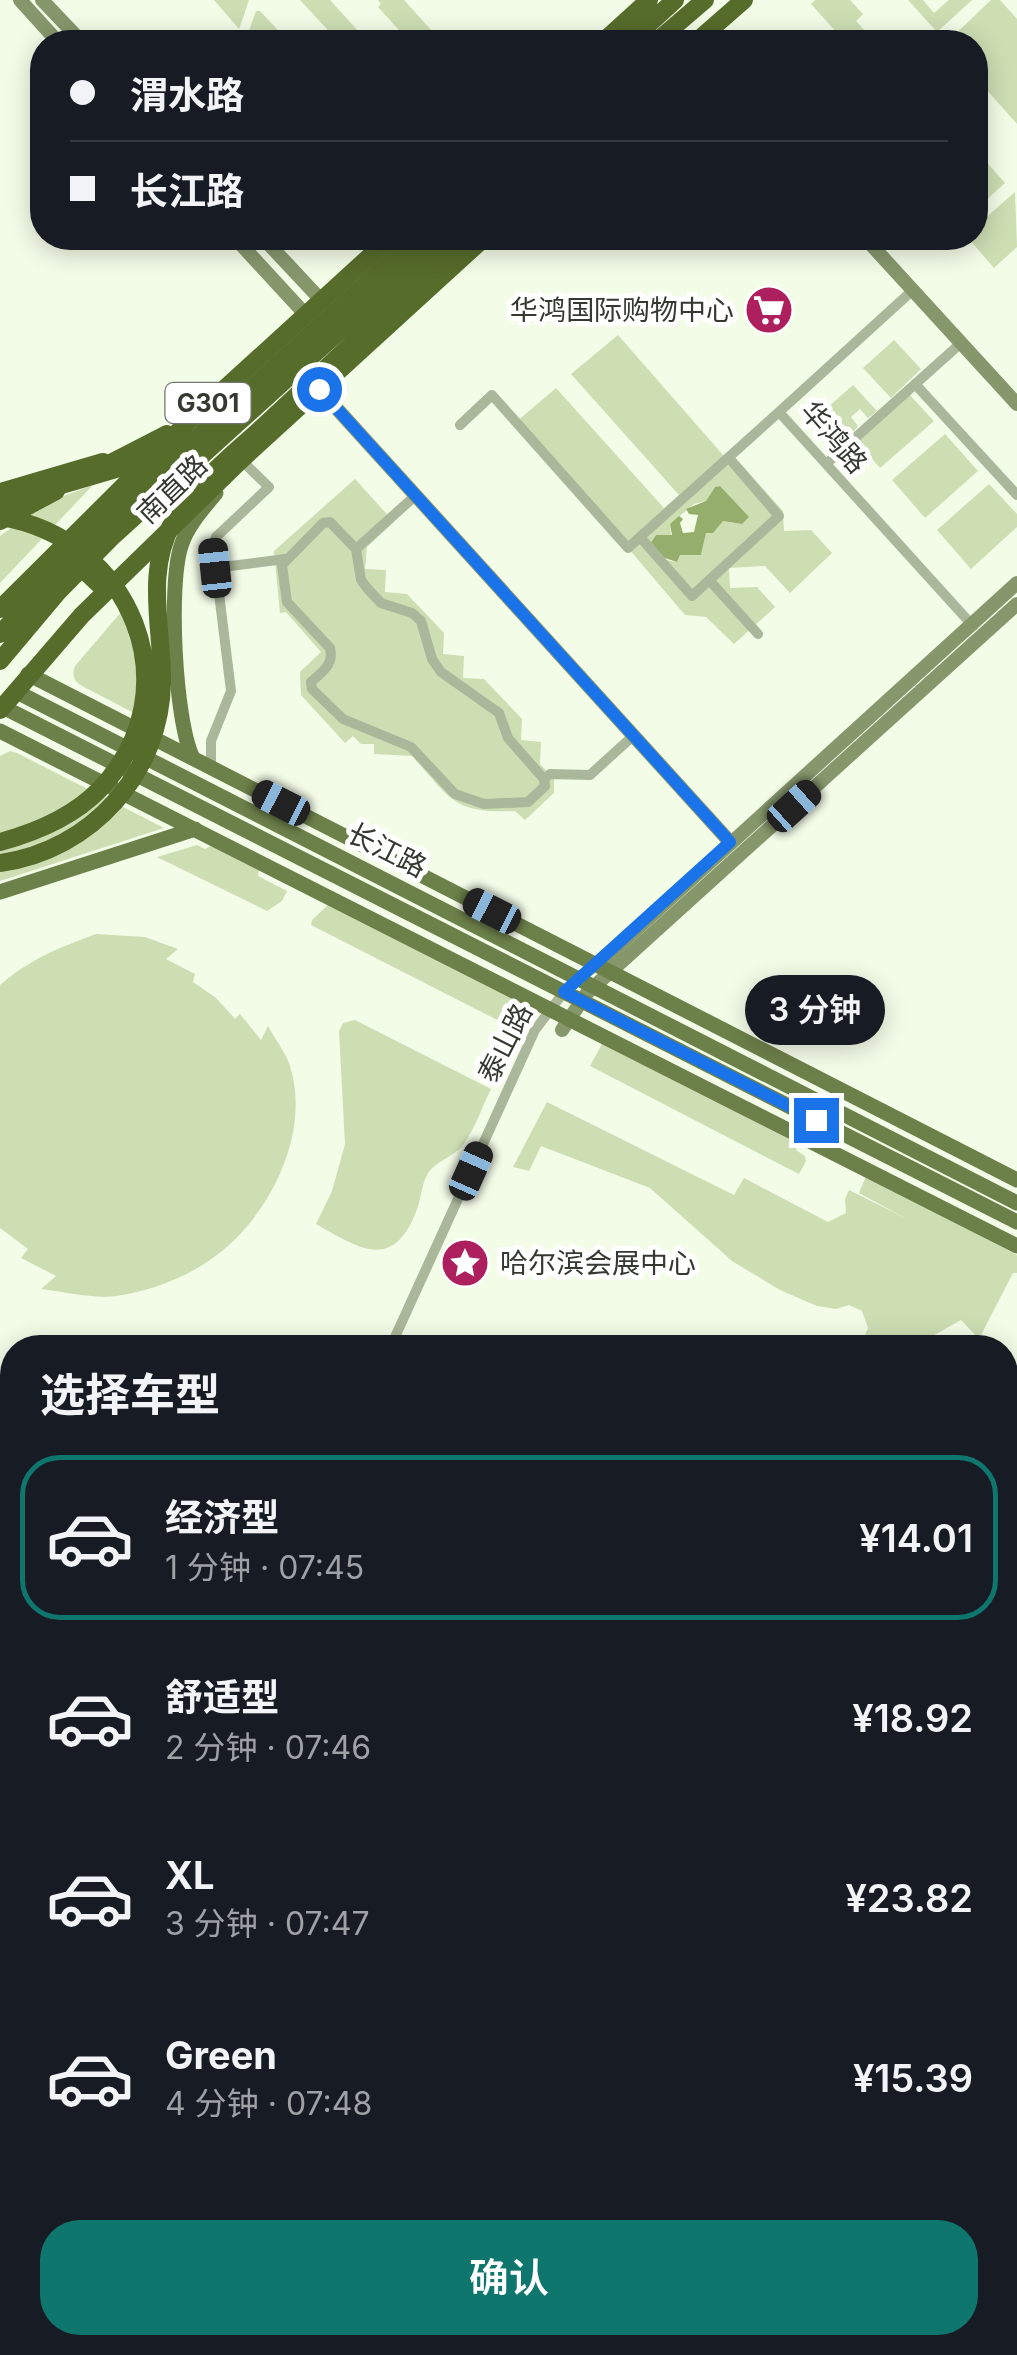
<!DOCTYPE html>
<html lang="zh">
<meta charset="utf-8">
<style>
body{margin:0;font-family:Inter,"Noto Sans SC",sans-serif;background:#20242c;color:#f1f3f6;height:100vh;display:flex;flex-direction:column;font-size:38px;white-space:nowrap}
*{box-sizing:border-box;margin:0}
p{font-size:32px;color:#9ea1a6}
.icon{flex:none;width:55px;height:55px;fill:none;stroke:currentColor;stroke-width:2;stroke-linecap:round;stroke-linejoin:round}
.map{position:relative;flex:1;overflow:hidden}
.panel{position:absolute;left:0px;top:1335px;width:1018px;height:1020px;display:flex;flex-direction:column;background:#171b24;border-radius:40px 40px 0 0;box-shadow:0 5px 25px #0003}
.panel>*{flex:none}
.hud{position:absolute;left:30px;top:30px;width:958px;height:220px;border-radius:40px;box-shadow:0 5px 25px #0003;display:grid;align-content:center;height:220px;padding:0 40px;background:#171b24}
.end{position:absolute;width:45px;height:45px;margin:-22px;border:12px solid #1a73e8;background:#fff;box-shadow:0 0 0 5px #fff}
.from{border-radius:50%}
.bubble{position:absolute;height:70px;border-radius:35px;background:#171b24;box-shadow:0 5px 25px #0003;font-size:32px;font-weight:600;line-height:70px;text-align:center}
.car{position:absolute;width:30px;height:60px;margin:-30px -15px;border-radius:12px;box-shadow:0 0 8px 2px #0007;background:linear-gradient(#222 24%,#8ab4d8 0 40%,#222 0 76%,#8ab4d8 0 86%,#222 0)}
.hud b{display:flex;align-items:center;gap:35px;height:95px;font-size:38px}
.hud b+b{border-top:2px solid #363941}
.hud i{width:25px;height:25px;background:#f1f3f6}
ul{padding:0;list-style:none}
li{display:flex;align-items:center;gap:30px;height:165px;margin:0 20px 15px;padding:0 20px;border:5px solid transparent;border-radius:40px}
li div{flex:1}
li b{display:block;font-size:38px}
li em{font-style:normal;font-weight:600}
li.active{border-color:#0f766e}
li>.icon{width:90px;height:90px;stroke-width:1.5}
h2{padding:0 40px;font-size:45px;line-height:120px}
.action{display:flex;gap:20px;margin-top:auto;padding:20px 40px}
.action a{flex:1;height:115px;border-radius:40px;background:#0f766e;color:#fff;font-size:40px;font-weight:600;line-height:115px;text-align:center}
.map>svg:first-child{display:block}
.green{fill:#cddeb3}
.water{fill:#95ae6c}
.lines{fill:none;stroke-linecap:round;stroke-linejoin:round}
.street{stroke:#abb79a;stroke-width:10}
.secondary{stroke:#86976c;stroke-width:14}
.primary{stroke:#6c804a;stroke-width:15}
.highway{stroke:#566c2b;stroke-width:18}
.highway-bridge{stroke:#566c2b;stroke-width:18}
.route{stroke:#1a73e8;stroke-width:12}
.labels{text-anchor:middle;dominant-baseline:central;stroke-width:10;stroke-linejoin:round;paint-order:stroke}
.shield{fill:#fff;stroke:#72746f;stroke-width:2.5}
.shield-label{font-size:25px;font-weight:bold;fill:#353931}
.poi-label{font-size:28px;fill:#353931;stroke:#fff;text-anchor:end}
.street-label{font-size:28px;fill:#353931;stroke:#fff}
</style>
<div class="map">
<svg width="1017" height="2355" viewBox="0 0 1017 2355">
<rect width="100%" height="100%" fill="#f3fce7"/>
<!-- green -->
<path class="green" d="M 214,0 L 249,0 L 239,29 Z
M 300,0 L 330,0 L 368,42 L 339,42 Z
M 378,0 L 404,0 L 432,31 L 419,42 L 410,42 L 378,7 L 381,4 Z
M 815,0 L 850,0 L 863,14 L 856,21 L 875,42 L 845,42 L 811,4 Z
M 908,0 L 923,0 L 934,13 L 949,0 L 972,0 L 937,32 Z
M 991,0 L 1000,0 L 1017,19 L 1017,124 L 975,77 L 975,42 L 947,42 Z
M 256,11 L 260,11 L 289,42 L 245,42 Z
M 976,150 L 1005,183 L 975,210 L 975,151 Z
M 1015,192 L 1017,247 L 994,268 L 968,238 L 975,238 L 975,227 Z
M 618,335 L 723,455 L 736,466 L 740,463 L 783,511 L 784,531 L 811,530 L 832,553 L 790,593 L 765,566 L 729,568 L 730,588 L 757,587 L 775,607 L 734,644 L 706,617 L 685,615 L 628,548 L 640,537 L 660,559 L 677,562 L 680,555 L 701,555 L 706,533 L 713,532 L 723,521 L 742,524 L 748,518 L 720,486 L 715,487 L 706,501 L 694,504 L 670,524 L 671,535 L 656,535 L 650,544 L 639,533 L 625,546 L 516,422 L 556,388 L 664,508 L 679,495 L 571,374 Z
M 894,340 L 921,369 L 891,398 L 863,368 Z
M 853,385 L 877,411 L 868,418 L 860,409 L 851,417 L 858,426 L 851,435 L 827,408 Z
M 907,392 L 934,421 L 880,468 L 855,439 Z
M 945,434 L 978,471 L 925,518 L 892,480 Z
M 355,479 L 394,522 L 367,547 L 365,569 L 386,570 L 385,592 L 407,594 L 444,633 L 443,654 L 464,656 L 463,678 L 484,679 L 522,719 L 521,740 L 541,742 L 540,764 L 554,779 L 554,793 L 525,820 L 515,811 C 453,814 451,799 412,756 L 374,754 L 374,744 L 361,744 L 353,736 L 345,743 L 301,695 L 300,672 L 321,652 L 286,612 L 280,613 L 274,551 Z
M 989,484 L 1017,514 L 1017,527 L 971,569 L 937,530 Z
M 93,485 L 0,583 L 0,536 L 45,503 Z
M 122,611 L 139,672 L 134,713 L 82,686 C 73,680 72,675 75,666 Z
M 10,751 L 17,753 L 164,828 L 0,881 L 0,756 Z
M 197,845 L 205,849 L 212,845 L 259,870 L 258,876 L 287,891 L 282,901 L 267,911 L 157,857 Z
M 330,903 L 515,999 L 513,1006 L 524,1012 L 511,1027 L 311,925 L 312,920 Z
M 96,934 L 145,937 L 178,949 L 166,959 L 195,974 L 193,982 L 216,998 L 235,1019 L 240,1014 L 261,1040 L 268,1026 C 275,1039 286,1053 290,1066 C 312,1136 267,1221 210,1260 C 183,1279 149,1291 117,1296 C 94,1299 65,1292 41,1289 L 56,1276 L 21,1258 L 28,1249 L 0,1228 L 0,985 C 29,960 60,947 96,934 Z
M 355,1020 L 491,1089 C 482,1107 475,1129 463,1145 C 453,1158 436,1160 427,1175 C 421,1186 421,1201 416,1212 C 392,1273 357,1247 316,1224 L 332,1191 L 345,1144 L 339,1031 L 343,1023 Z
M 603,1042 L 798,1144 L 796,1150 L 805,1156 L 806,1161 L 799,1174 L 590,1066 Z
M 547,1102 L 734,1195 L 744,1178 L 828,1222 L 846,1213 L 845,1199 L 849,1190 L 907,1219 L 859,1193 L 866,1176 L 1017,1255 L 1017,1273 L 1013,1273 L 979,1339 L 961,1320 L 913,1347 L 860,1347 L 868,1328 L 862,1311 L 849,1305 L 836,1309 L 817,1306 L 780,1290 L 732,1261 L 650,1188 L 541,1146 L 529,1171 L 513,1167 Z
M 1017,2127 L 1017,2170 L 1005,2164 L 1005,2131 Z
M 1005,2193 L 1017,2199 L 1015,2236 L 1005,2230 Z
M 1005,2281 L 1017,2288 L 1017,2355 L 911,2355 L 906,2352 L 910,2343 L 1005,2342 Z
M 0,2283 L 12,2289 L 12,2337 L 0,2330 Z
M 329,2343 L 373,2343 L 398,2355 L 324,2355 Z
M 486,2343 L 738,2342 L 738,2343 L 732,2355 L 511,2355 Z"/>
<!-- water -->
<path class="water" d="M 720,486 L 749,517 L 742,524 L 723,521 L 713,533 L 706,533 L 701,555 L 680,555 L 677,562 L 662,557 L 650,544 L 656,535 L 672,535 L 670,524 L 679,516 L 683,519 L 680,523 L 683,533 L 694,532 L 698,515 L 689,514 L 686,509 L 706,501 L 715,487 Z"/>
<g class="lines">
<!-- street -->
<path class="street" d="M 913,290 L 779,412 L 973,626
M 915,384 L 1017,495
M 460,425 L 492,395 L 628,548 L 640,537
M 729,458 L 779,516 L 692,596 L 640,537 L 779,412
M 826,464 L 961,343
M 330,522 L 356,549 L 361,580 L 367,588 L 381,603 L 412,613 L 421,621 L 432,659 L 441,672 L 499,713 L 508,738 L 544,779 L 545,786 L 528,802 L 484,804 L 455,794 L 411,747 L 343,719 L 312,689 L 311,682 C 323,671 334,665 330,648 L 287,602 L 282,565 L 323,523 Z
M 356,549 L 415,496
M 215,568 L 285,559
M 709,580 L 758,634
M 211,767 L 211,741 L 231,691 L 213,545 L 216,537 L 269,487 L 241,460
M 544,779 L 550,774 L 590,775 L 633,736
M 390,1348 L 535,1030 L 564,992 L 597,965
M 0,2128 L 12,2103
M 264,2355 L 270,2342"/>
<!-- secondary -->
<path class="secondary" d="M 20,0 L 58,42
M 42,0 L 82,42
M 235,238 L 305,314
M 263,238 L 321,300
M 865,238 L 1017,404
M 319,389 L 730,842
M 597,965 L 1017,583
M 562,1030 L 587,993 L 1017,604
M 0,2107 L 12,2114
M 463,2342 L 488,2355"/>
<!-- primary -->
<path class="primary" d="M 28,674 L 1017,1180
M 15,691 L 1017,1203
M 3,707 L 1017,1222
M 0,731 L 1017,1246
M 192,756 C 175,718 168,587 181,546 C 187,526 203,509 216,493
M 0,892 L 195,829
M 0,1519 L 12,1525
M 0,1543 L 12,1549
M 1005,1830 L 1017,1806
M 1005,1861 L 1017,1838
M 1005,1905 L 1017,1882
M 1005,1946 L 1017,1923
M 1005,2033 L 1017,2039
M 1005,2054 L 1017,2060
M 742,2355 L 749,2342
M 774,2355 L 781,2342
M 795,2355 L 802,2342"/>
<!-- highway -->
<path class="highway" d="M 603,42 L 649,0
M 629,42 L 675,0
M 656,42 L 705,0
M 696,42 L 744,0
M 97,470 L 167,434
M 0,492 L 103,462
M 0,521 L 56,491
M 71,558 L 106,591
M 0,609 L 185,425 L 390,238
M 0,710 L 81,616 L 241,460 L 484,238"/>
<!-- highway-bridge -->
<path class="highway-bridge" d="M 0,503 L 150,459 L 185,436
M 0,517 C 130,537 195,689 100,789 C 73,817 37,832 0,842
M 0,634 L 103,524 L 416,238
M 0,661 L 58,592 L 113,536 L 442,238
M 0,863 C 91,851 162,772 162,680 C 162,627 145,572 173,522 C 195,483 235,453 267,423 C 321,373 375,322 429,272 L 458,238"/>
</g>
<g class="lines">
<!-- route -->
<path class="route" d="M 319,389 L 730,842 L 564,992 L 816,1120"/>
</g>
<!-- icons -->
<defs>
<g id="supermarket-disc" transform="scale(2.5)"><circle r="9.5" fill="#ad205d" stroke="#fff"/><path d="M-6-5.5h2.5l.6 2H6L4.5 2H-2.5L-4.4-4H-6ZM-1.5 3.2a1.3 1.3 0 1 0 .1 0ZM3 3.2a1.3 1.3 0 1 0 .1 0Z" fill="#fff"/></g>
<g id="sight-disc" transform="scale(2.5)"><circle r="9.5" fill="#ad205d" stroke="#fff"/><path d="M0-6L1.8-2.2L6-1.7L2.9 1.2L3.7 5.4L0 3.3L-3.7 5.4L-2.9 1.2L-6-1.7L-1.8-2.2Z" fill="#fff"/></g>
</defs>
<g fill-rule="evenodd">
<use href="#supermarket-disc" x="769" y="310"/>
<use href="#sight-disc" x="465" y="1263"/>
</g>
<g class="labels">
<!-- shield labels -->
<rect class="shield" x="165.5" y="383" width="85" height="40" rx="8"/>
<g class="shield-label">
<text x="208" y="403">G301</text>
</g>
<!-- poi labels -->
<g class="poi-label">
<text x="734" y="310">华鸿国际购物中心</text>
<text x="500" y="1263" text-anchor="start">哈尔滨会展中心</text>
</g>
<!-- street labels -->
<g class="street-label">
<text transform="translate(834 437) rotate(49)">华鸿路</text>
<text transform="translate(172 489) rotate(-44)">南直路</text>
<text transform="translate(387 850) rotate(27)">长江路</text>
<text transform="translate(505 1043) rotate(-63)">泰山路</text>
</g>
</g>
</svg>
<i class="end from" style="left:319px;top:389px"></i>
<i class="end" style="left:816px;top:1120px"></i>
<div class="bubble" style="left:745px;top:975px;width:140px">3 分钟</div>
<i class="car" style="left:215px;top:568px;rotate:354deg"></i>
<i class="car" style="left:281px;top:803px;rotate:297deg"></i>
<i class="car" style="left:794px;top:806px;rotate:48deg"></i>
<i class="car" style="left:492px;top:911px;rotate:297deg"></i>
<i class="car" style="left:471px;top:1171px;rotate:24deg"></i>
<div class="hud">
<b><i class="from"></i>渭水路</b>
<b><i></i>长江路</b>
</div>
<section class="panel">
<h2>选择车型</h2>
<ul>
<li class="active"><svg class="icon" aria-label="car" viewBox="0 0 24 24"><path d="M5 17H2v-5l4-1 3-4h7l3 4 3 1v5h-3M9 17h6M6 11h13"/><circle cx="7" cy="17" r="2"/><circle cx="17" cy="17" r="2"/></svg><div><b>经济型</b><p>1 分钟 · 07:45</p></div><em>¥14.01</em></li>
<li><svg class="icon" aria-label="car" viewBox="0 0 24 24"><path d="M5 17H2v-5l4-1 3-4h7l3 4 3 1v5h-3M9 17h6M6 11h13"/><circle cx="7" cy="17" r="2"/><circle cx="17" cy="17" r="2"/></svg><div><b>舒适型</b><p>2 分钟 · 07:46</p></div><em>¥18.92</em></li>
<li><svg class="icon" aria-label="car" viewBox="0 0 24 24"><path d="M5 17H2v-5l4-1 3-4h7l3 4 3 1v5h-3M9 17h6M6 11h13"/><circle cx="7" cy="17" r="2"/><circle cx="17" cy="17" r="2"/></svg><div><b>XL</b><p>3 分钟 · 07:47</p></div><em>¥23.82</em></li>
<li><svg class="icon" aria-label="car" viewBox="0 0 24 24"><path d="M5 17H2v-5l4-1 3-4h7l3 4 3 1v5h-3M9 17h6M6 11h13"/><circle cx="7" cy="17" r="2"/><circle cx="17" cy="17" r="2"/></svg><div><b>Green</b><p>4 分钟 · 07:48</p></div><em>¥15.39</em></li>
</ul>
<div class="action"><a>确认</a></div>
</section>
</div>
